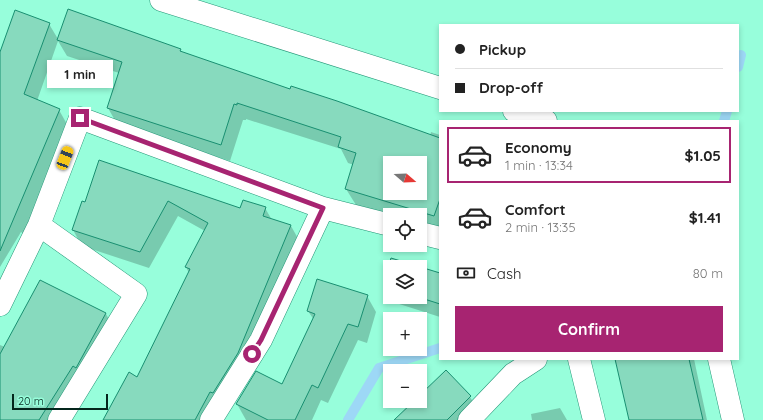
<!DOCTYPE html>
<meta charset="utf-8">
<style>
body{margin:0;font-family:Quicksand,sans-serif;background:#f2f2f2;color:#222;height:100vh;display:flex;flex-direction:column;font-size:15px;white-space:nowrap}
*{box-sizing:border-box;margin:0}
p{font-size:13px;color:#767676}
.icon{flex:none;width:22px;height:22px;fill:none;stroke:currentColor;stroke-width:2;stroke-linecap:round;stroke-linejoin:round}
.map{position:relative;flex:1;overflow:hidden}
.sheet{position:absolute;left:439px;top:120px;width:300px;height:240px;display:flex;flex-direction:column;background:#fff;border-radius:0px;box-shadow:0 2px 6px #0003}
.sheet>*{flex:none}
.banner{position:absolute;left:439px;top:24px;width:300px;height:88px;border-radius:0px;box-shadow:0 2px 6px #0003;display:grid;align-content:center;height:88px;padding:0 16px;background:#fff}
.needle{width:26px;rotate:109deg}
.fabs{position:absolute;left:383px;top:156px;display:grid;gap:8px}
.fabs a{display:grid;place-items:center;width:44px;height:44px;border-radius:0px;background:#fff;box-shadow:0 2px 6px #0003;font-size:20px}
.scale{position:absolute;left:12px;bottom:10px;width:96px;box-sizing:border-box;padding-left:4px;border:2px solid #04261c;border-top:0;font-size:11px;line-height:14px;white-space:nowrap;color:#04261c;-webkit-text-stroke:3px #97fedb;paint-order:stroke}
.end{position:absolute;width:18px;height:18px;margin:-9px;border:5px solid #a72471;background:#fff;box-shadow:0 0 0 2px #fff}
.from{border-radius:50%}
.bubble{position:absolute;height:28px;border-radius:0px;background:#fff;box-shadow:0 2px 6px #0003;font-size:13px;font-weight:700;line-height:28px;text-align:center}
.car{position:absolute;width:12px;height:24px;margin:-12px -6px;border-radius:5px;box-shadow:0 0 3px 1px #0007;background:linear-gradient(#f5c518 24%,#345 0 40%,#f5c518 0 76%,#345 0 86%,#f5c518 0)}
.banner b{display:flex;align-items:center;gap:14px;height:38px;font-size:15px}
.banner b+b{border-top:1px solid #e0e0e0}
.banner i{width:10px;height:10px;background:#222}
ul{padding:7px 0 0;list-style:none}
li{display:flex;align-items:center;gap:12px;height:56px;margin:0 8px 6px;padding:0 8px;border:2px solid transparent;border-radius:0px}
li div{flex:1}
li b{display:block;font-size:15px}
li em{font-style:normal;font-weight:700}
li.current{border-color:#a72471}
li>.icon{width:36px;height:36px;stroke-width:1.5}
.pay{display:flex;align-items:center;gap:10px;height:44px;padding:0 16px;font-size:15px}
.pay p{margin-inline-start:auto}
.button{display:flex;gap:8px;margin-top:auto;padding:8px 16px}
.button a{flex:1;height:46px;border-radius:0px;background:#a72471;color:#fff;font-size:16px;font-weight:700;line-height:46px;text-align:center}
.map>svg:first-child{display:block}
.shadow{fill:#0003;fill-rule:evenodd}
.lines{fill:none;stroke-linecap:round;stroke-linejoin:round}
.stream{stroke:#9dd8f6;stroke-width:10}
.building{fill:#87dabe;stroke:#198f71;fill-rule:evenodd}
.minor-casing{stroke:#249677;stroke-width:23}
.minor{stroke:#fff;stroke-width:22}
.route{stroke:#a72471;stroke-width:5}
</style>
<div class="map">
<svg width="763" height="420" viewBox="0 0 763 420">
<rect width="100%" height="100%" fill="#97fedb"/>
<!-- shadow -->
<path class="shadow" d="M 49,24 L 58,39 L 180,50 L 182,53 L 291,90 L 430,136 L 431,132 L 440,135 L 440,231 L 420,225 L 420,215 L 390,215 L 356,205 L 346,189 L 354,165 L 348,163 L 341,149 L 246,119 L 246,120 L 243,120 L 230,161 L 117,124 L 108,108 L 119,73 L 67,56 L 58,41 L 37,101 L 59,110 L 68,126 L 24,234 L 21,232 L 0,267 L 0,55 ZM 390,163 L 420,163 L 420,193 L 390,193 Z
M 99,161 L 240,209 L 265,208 L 272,220 L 291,226 L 300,242 L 213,420 L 104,420 L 138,378 L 189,273 L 186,267 L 205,231 L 178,216 L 149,268 L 82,246 L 73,230 L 86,203 Z
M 392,259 L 418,267 L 390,267 L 390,297 L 420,297 L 420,268 L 440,274 L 440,317 L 393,302 L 383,286 Z
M 40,281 L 106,314 L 115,330 L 58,420 L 0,420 L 0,345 L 5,347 Z
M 367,296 L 376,312 L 367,343 L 358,340 L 328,403 L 321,400 L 312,420 L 246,420 L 237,404 L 283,385 L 314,320 L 308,311 Z
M 616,359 L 694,359 L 707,420 L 630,420 Z
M 446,371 L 470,397 L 480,413 L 472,420 L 396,420 L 416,401 L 420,401 L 420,397 Z
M 560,408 L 567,420 L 532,420 L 531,414 Z"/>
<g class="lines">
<!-- stream -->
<path class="stream" d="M 738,67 L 741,55
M 724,121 L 727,111
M 348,420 L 379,368 L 440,348"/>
</g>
<!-- building -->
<path class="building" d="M 68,9 L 181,49 L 180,51 L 290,89 L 291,86 L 337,101 L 440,138 L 440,199 L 434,216 L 345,189 L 356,153 L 338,147 L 341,137 L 237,103 L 237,105 L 234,104 L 221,145 L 107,108 L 122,62 L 57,40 ZM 390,163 L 420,163 L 420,193 L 390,193 Z
M 15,10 L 50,23 L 24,94 L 60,109 L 0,251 L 0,52 Z
M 99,160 L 240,208 L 243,200 L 266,207 L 263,216 L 291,225 L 238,353 L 213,393 L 210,392 L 195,420 L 103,420 L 129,372 L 137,377 L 190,269 L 185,267 L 208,223 L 168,201 L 140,252 L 72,230 L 82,201 L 85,202 Z
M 391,258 L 440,273 L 440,304 L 418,297 L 420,297 L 420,267 L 390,267 L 390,288 L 385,287 L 385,276 Z
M 317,279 L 368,295 L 358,327 L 348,324 L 318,388 L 312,385 L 295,420 L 268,420 L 236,404 L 256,371 L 282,384 L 315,314 L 307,311 Z
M 40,280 L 106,313 L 76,368 L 73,366 L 39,420 L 0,420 L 0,354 Z
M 615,359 L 689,359 L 703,420 L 629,420 Z
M 446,370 L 471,396 L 447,420 L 394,420 L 414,401 L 420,401 L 420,395 Z"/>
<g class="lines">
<!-- minor casing -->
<g class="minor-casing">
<path id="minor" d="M 161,0 L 440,88
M 514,111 L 546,121
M 39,225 L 136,294 L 59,420
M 420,233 L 440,238
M 0,305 L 39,225 L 80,118 L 323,208 L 390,225
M 579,359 L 594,420
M 719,359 L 733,420
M 211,420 L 261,340 L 323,208
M 469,420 L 513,374 L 536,359"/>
</g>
<!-- minor -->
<use href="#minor" class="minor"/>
</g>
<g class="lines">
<!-- route -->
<path class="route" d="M 80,118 L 323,208 L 261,340 L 252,354"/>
</g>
</svg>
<div class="fabs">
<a><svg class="needle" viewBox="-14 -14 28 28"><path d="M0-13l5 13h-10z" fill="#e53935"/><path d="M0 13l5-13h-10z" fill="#767676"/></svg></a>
<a><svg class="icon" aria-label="locate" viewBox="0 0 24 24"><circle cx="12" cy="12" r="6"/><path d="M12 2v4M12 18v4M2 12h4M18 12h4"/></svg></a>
<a><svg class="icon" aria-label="layers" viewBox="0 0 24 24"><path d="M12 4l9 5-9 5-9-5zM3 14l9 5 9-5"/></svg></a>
<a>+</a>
<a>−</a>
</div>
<div class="scale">20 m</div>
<i class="end from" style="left:252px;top:354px"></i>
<i class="end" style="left:80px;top:118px"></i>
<div class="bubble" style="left:47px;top:60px;width:66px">1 min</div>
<i class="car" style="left:65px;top:158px;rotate:21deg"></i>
<div class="banner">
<b><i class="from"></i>Pickup</b>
<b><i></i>Drop-off</b>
</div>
<section class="sheet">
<ul>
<li class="current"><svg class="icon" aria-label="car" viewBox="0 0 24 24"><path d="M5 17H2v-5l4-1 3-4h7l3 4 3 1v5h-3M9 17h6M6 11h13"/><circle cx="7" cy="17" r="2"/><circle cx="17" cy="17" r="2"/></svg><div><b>Economy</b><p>1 min · 13:34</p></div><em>$1.05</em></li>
<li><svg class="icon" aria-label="car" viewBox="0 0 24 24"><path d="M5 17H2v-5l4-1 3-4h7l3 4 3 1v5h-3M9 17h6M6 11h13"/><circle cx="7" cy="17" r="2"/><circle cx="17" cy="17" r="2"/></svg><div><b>Comfort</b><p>2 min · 13:35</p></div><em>$1.41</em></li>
</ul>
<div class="pay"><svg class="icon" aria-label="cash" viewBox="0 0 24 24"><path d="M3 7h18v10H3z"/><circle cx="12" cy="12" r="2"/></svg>Cash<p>80 m</p></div>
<div class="button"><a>Confirm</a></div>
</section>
</div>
